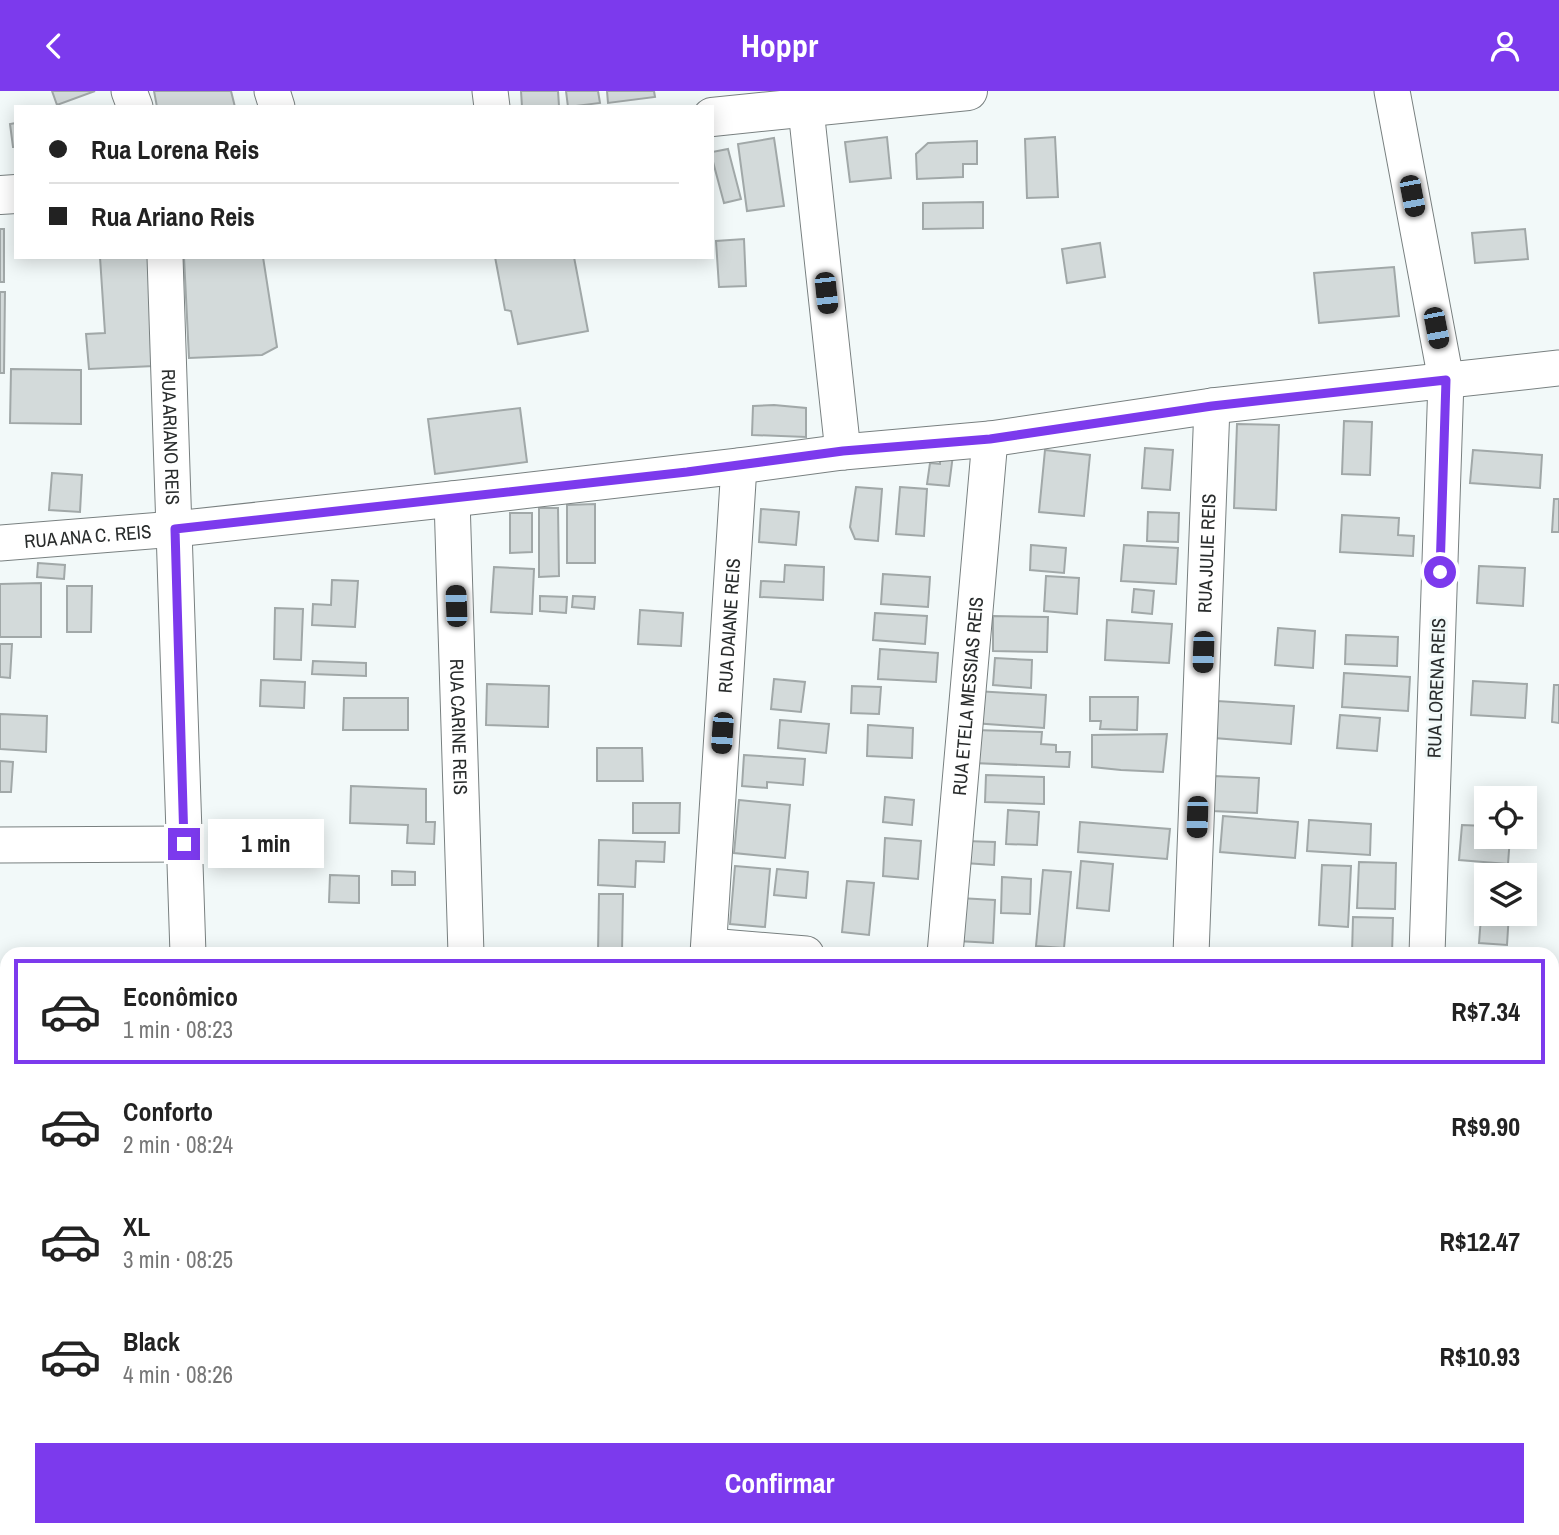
<!DOCTYPE html>
<html lang="pt">
<meta charset="utf-8">
<style>
body{margin:0;font-family:"Archivo Narrow",sans-serif;background:#f6f6f6;color:#222;height:100vh;display:flex;flex-direction:column;font-size:26px;white-space:nowrap}
*{box-sizing:border-box;margin:0}
p{font-size:23px;color:#767676}
.icon{flex:none;width:38px;height:38px;fill:none;stroke:currentColor;stroke-width:2;stroke-linecap:round;stroke-linejoin:round}
.map{position:relative;flex:1;overflow:hidden}
.sheet{position:absolute;left:0px;top:856px;width:1559px;height:590px;display:flex;flex-direction:column;background:#fff;border-radius:21px 21px 0 0;box-shadow:0 4px 18px #0003}
.sheet>*{flex:none}
.top-card{position:absolute;left:14px;top:14px;width:700px;height:154px;border-radius:0px;box-shadow:0 4px 18px #0003;display:grid;align-content:center;height:154px;padding:0 35px;background:#fff}
.tools{position:absolute;left:1474px;top:695px;display:grid;gap:14px}
.tools a{display:grid;place-items:center;width:63px;height:63px;border-radius:0px;background:#fff;box-shadow:0 4px 18px #0003;font-size:35px}
.end{position:absolute;width:32px;height:32px;margin:-16px;border:9px solid #7c3aed;background:#fff;box-shadow:0 0 0 4px #fff}
.from{border-radius:50%}
.bubble{position:absolute;height:49px;border-radius:0px;background:#fff;box-shadow:0 4px 18px #0003;font-size:23px;font-weight:700;line-height:49px;text-align:center}
.car{position:absolute;width:21px;height:42px;margin:-21px -10px;border-radius:9px;box-shadow:0 0 5px 2px #0007;background:linear-gradient(#222 24%,#8ab4d8 0 40%,#222 0 76%,#8ab4d8 0 86%,#222 0)}
.top-card b{display:flex;align-items:center;gap:24px;height:66px;font-size:26px}
.top-card b+b{border-top:2px solid #e0e0e0}
.top-card i{width:18px;height:18px;background:#222}
ul{padding:12px 0 0;list-style:none}
li{display:flex;align-items:center;gap:21px;height:105px;margin:0 14px 10px;padding:0 21px;border:4px solid transparent;border-radius:0px}
li div{flex:1}
li b{display:block;font-size:26px}
li em{font-style:normal;font-weight:700}
li.selected{border-color:#7c3aed}
li>.icon{width:63px;height:63px;stroke-width:1.5}
.action{display:flex;gap:14px;margin-top:auto;padding:14px 35px}
.action a{flex:1;height:80px;border-radius:0px;background:#7c3aed;color:#fff;font-size:28px;font-weight:700;line-height:80px;text-align:center}
header{display:flex;justify-content:space-between;align-items:center;height:91px;padding:0 35px;background:#7c3aed;color:#fff;font-size:32px;font-weight:700}
.map>svg:first-child{display:block}
.building{fill:#d3dada;stroke:#a1a8a8;stroke-width:2}
.lines{fill:none;stroke-linecap:round;stroke-linejoin:round}
.street-casing{stroke:#798080;stroke-width:37}
.secondary-casing{stroke:#798080;stroke-width:40}
.street{stroke:#fff;stroke-width:35}
.secondary{stroke:#fff;stroke-width:38}
.route{stroke:#7c3aed;stroke-width:9}
.labels{text-anchor:middle;dominant-baseline:central;stroke-width:6;stroke-linejoin:round;paint-order:stroke}
.street-label{font-size:19px;fill:#292c2c;stroke:#f2f9f9}
</style>
<header><svg class="icon" aria-label="back" viewBox="0 0 24 24"><path d="M15 5l-7 7 7 7"/></svg>Hoppr<svg class="icon" aria-label="person" viewBox="0 0 24 24"><circle cx="12" cy="8" r="4"/><path d="M4 21q1-7 8-7t8 7"/></svg></header>
<div class="map">
<svg width="1559" height="1444" viewBox="0 0 1559 1444">
<rect width="100%" height="100%" fill="#f2f9f9"/>
<!-- building -->
<path class="building" d="M 52,0 L 95,0 L 57,14 Z
M 154,0 L 231,0 L 235,16 L 157,16 Z
M 521,0 L 558,0 L 559,15 L 522,16 Z
M 566,0 L 598,0 L 600,12 L 568,16 Z
M 607,0 L 654,0 L 655,6 L 608,12 Z
M 16,32 L 16,56 L 13,56 L 10,33 Z
M 887,46 L 891,87 L 850,91 L 845,51 Z
M 1055,46 L 1058,106 L 1027,107 L 1025,48 Z
M 774,47 L 784,115 L 747,120 L 738,53 Z
M 977,50 L 977,73 L 963,73 L 963,86 L 917,88 L 916,63 L 928,52 Z
M 728,58 L 741,108 L 724,112 L 712,67 L 712,61 Z
M 983,111 L 983,137 L 923,138 L 923,112 Z
M 0,138 L 4,138 L 4,191 L 0,191 Z
M 1525,138 L 1528,168 L 1475,172 L 1472,142 Z
M 744,148 L 746,195 L 719,196 L 716,150 Z
M 1100,152 L 1105,186 L 1067,192 L 1062,158 Z
M 100,166 L 148,166 L 154,275 L 89,278 L 86,243 L 105,242 Z
M 184,166 L 263,166 L 277,256 L 262,264 L 189,267 Z
M 495,166 L 574,166 L 588,240 L 518,253 L 511,220 L 505,219 Z
M 1394,176 L 1399,225 L 1319,232 L 1314,182 Z
M 0,201 L 5,201 L 4,282 L 0,282 Z
M 11,278 L 81,279 L 81,333 L 10,332 Z
M 774,314 L 806,317 L 806,346 L 752,344 L 753,315 Z
M 520,317 L 527,371 L 435,383 L 428,328 Z
M 1344,330 L 1372,331 L 1370,384 L 1342,383 Z
M 1237,333 L 1279,334 L 1276,419 L 1234,417 Z
M 1145,357 L 1173,359 L 1170,399 L 1142,397 Z
M 1045,359 L 1090,364 L 1084,425 L 1039,421 Z
M 1473,359 L 1542,364 L 1540,397 L 1470,392 Z
M 940,363 L 953,364 L 949,395 L 927,393 L 930,372 L 940,373 Z
M 52,382 L 82,384 L 80,421 L 49,419 Z
M 856,396 L 882,398 L 878,450 L 855,448 L 850,436 Z
M 900,396 L 927,398 L 924,445 L 896,443 Z
M 1554,408 L 1559,408 L 1559,441 L 1552,441 Z
M 595,413 L 595,472 L 567,472 L 567,414 Z
M 539,417 L 558,417 L 559,485 L 539,486 Z
M 761,418 L 799,421 L 796,454 L 759,451 Z
M 1148,421 L 1179,422 L 1178,451 L 1147,450 Z
M 510,422 L 532,422 L 532,461 L 510,462 Z
M 1342,424 L 1399,427 L 1398,444 L 1414,445 L 1413,465 L 1340,461 Z
M 1031,454 L 1066,457 L 1064,482 L 1030,479 Z
M 1124,454 L 1178,457 L 1176,493 L 1121,490 Z
M 38,472 L 65,474 L 64,488 L 37,486 Z
M 785,474 L 824,476 L 823,509 L 760,506 L 761,490 L 784,491 Z
M 1479,475 L 1525,477 L 1523,515 L 1477,512 Z
M 494,476 L 534,478 L 532,523 L 491,521 Z
M 883,483 L 930,486 L 928,516 L 881,513 Z
M 1046,485 L 1079,487 L 1077,523 L 1044,520 Z
M 332,489 L 358,490 L 355,536 L 312,534 L 313,513 L 331,514 Z
M 41,492 L 41,546 L 0,546 L 0,493 Z
M 67,495 L 92,495 L 91,541 L 67,541 Z
M 1134,498 L 1154,500 L 1152,523 L 1132,521 Z
M 540,505 L 567,506 L 566,522 L 540,520 Z
M 573,505 L 595,506 L 594,518 L 572,516 Z
M 275,517 L 303,518 L 301,569 L 274,568 Z
M 640,519 L 683,522 L 681,555 L 638,553 Z
M 875,522 L 927,525 L 925,553 L 873,549 Z
M 993,525 L 1048,526 L 1047,561 L 993,560 Z
M 1107,529 L 1172,533 L 1169,572 L 1105,569 Z
M 1278,537 L 1315,540 L 1313,577 L 1275,574 Z
M 1346,544 L 1398,546 L 1397,575 L 1345,573 Z
M 0,553 L 12,553 L 10,587 L 0,586 Z
M 880,558 L 938,562 L 936,591 L 878,588 Z
M 995,567 L 1032,569 L 1031,597 L 993,594 Z
M 313,570 L 366,572 L 366,585 L 312,583 Z
M 1344,582 L 1410,586 L 1408,620 L 1342,616 Z
M 774,588 L 805,591 L 801,621 L 771,618 Z
M 261,589 L 305,591 L 304,617 L 260,615 Z
M 1473,590 L 1527,593 L 1525,627 L 1471,624 Z
M 487,593 L 549,595 L 548,636 L 486,634 Z
M 1554,594 L 1559,594 L 1559,632 L 1552,631 Z
M 852,595 L 881,596 L 879,623 L 851,622 Z
M 975,600 L 1046,604 L 1044,637 L 973,632 Z
M 1090,606 L 1138,606 L 1137,639 L 1100,638 L 1101,630 L 1090,630 Z
M 344,607 L 408,607 L 408,639 L 343,639 Z
M 1217,610 L 1294,615 L 1291,653 L 1214,647 Z
M 0,623 L 47,625 L 46,661 L 0,658 Z
M 1340,624 L 1380,627 L 1377,660 L 1337,657 Z
M 780,629 L 829,633 L 826,662 L 778,657 Z
M 868,634 L 913,637 L 912,667 L 867,665 Z
M 974,639 L 1042,641 L 1041,653 L 1056,654 L 1056,661 L 1070,661 L 1069,676 L 973,672 Z
M 1167,643 L 1163,681 L 1121,679 L 1092,676 L 1092,644 Z
M 597,657 L 642,657 L 643,690 L 597,690 Z
M 744,664 L 805,668 L 803,694 L 767,691 L 767,697 L 742,695 Z
M 0,670 L 13,671 L 11,701 L 0,701 Z
M 986,684 L 1044,686 L 1044,713 L 985,711 Z
M 1214,685 L 1259,687 L 1257,722 L 1212,720 Z
M 351,695 L 426,698 L 426,731 L 435,731 L 434,753 L 407,752 L 408,734 L 350,732 Z
M 885,706 L 914,709 L 912,734 L 883,731 Z
M 739,709 L 790,714 L 785,767 L 734,762 Z
M 633,712 L 680,712 L 679,742 L 633,742 Z
M 1008,719 L 1039,721 L 1037,754 L 1006,753 Z
M 1223,725 L 1298,731 L 1295,767 L 1220,761 Z
M 1309,729 L 1371,733 L 1370,764 L 1307,760 Z
M 1080,731 L 1170,738 L 1167,768 L 1078,761 Z
M 1462,734 L 1486,735 L 1486,746 L 1510,746 L 1508,773 L 1459,769 Z
M 885,747 L 921,750 L 918,788 L 883,785 Z
M 599,749 L 665,751 L 664,771 L 636,770 L 635,796 L 598,794 Z
M 965,750 L 995,751 L 994,774 L 964,772 Z
M 1081,770 L 1113,773 L 1109,820 L 1077,817 Z
M 1359,771 L 1396,772 L 1395,818 L 1357,817 Z
M 1322,774 L 1351,775 L 1348,836 L 1319,834 Z
M 735,775 L 770,778 L 765,836 L 730,833 Z
M 777,778 L 808,781 L 806,807 L 774,804 Z
M 1043,779 L 1071,781 L 1064,857 L 1036,855 Z
M 392,780 L 415,781 L 415,794 L 392,794 Z
M 330,784 L 359,785 L 359,812 L 329,811 Z
M 1002,786 L 1031,788 L 1030,823 L 1001,822 Z
M 1484,787 L 1486,787 L 1486,822 L 1509,822 L 1507,854 L 1479,852 Z
M 847,790 L 874,792 L 869,844 L 842,841 Z
M 599,803 L 623,803 L 622,862 L 598,862 Z
M 959,807 L 995,809 L 993,852 L 957,850 Z
M 1353,826 L 1393,827 L 1392,863 L 1352,863 Z
M 1556,972 L 1559,972 L 1559,1004 L 1554,1004 Z
M 1552,1091 L 1559,1091 L 1559,1126 L 1552,1125 Z
M 1552,1129 L 1559,1130 L 1559,1156 L 1552,1155 Z
M 1552,1162 L 1557,1162 L 1554,1202 L 1552,1202 Z
M 1552,1205 L 1559,1205 L 1559,1236 L 1552,1235 Z
M 1552,1243 L 1559,1243 L 1559,1274 L 1552,1274 Z
M 1552,1281 L 1559,1281 L 1559,1309 L 1552,1309 Z
M 1552,1319 L 1559,1319 L 1559,1345 L 1552,1344 Z
M 937,1438 L 1033,1438 L 1033,1444 L 936,1444 Z"/>
<g class="lines">
<!-- street casing -->
<g class="street-casing">
<g id="street">
<path d="M 129,0 L 135,16"/>
<path d="M 272,0 L 277,16"/>
<path d="M 490,0 L 492,16"/>
<path d="M 804,0 L 843,361"/>
<path d="M 1392,0 L 1446,289 L 1427,863"/>
<path id="s1" d="M 165,166 L 188,863"/>
<path id="s2" d="M 452,408 L 466,863"/>
<path id="s3" d="M 0,452 L 175,438 L 452,408 L 739,375 L 843,361 L 990,348 L 1212,315 L 1559,277"/>
<path d="M 0,754 L 184,753"/>
<path d="M 709,855 L 806,863"/>
<path id="s4" d="M 708,863 L 739,375"/>
<path id="s5" d="M 945,863 L 990,348"/>
<path id="s6" d="M 1191,863 L 1212,315"/>
<path d="M 1552,904 L 1559,905"/>
<path d="M 0,1163 L 7,1163"/>
<path d="M 204,1438 L 204,1444"/>
<path d="M 673,1444 L 674,1438"/>
<path d="M 922,1444 L 922,1438"/>
<path d="M 1164,1444 L 1164,1438"/>
<path d="M 1394,1444 L 1395,1438"/>
</g>
</g>
<!-- secondary casing -->
<g class="secondary-casing">
<path id="secondary" d="M 712,26 L 968,0
M 0,104 L 16,103"/>
</g>
<!-- street -->
<use href="#street" class="street"/>
<!-- secondary -->
<use href="#secondary" class="secondary"/>
</g>
<g class="lines">
<!-- route -->
<path class="route" d="M 184,753 L 175,438 L 687,381 L 843,360 L 990,348 L 1212,315 L 1446,289 L 1440,481"/>
</g>
<g class="labels">
<!-- street labels -->
<g class="street-label">
<text stroke="none"><textPath href="#s1" startOffset="180">RUA ARIANO REIS</textPath></text>
<text stroke="none"><textPath href="#s3" startOffset="88">RUA ANA C. REIS</textPath></text>
<text stroke="none"><textPath href="#s6" startOffset="401">RUA JULIE REIS</textPath></text>
<text stroke="none"><textPath href="#s4" startOffset="329">RUA DAIANE REIS</textPath></text>
<text transform="translate(1436 597) rotate(-88)">RUA LORENA REIS</text>
<text stroke="none"><textPath href="#s5" startOffset="259">RUA ETELA MESSIAS REIS</textPath></text>
<text stroke="none"><textPath href="#s2" startOffset="228">RUA CARINE REIS</textPath></text>
</g>
</g>
</svg>
<div class="tools">
<a><svg class="icon" aria-label="locate" viewBox="0 0 24 24"><circle cx="12" cy="12" r="6"/><path d="M12 2v4M12 18v4M2 12h4M18 12h4"/></svg></a>
<a><svg class="icon" aria-label="layers" viewBox="0 0 24 24"><path d="M12 4l9 5-9 5-9-5zM3 14l9 5 9-5"/></svg></a>
</div>
<i class="end from" style="left:1440px;top:481px"></i>
<i class="end" style="left:184px;top:753px"></i>
<div class="bubble" style="left:208px;top:728px;width:116px">1 min</div>
<i class="car" style="left:1412px;top:105px;rotate:169deg"></i>
<i class="car" style="left:826px;top:202px;rotate:174deg"></i>
<i class="car" style="left:1436px;top:237px;rotate:169deg"></i>
<i class="car" style="left:456px;top:515px;rotate:358deg"></i>
<i class="car" style="left:1203px;top:561px;rotate:182deg"></i>
<i class="car" style="left:722px;top:642px;rotate:184deg"></i>
<i class="car" style="left:1197px;top:726px;rotate:182deg"></i>
<div class="top-card">
<b><i class="from"></i>Rua Lorena Reis</b>
<b><i></i>Rua Ariano Reis</b>
</div>
<section class="sheet">
<ul>
<li class="selected"><svg class="icon" aria-label="car" viewBox="0 0 24 24"><path d="M5 17H2v-5l4-1 3-4h7l3 4 3 1v5h-3M9 17h6M6 11h13"/><circle cx="7" cy="17" r="2"/><circle cx="17" cy="17" r="2"/></svg><div><b>Econômico</b><p>1 min · 08:23</p></div><em>R$7.34</em></li>
<li><svg class="icon" aria-label="car" viewBox="0 0 24 24"><path d="M5 17H2v-5l4-1 3-4h7l3 4 3 1v5h-3M9 17h6M6 11h13"/><circle cx="7" cy="17" r="2"/><circle cx="17" cy="17" r="2"/></svg><div><b>Conforto</b><p>2 min · 08:24</p></div><em>R$9.90</em></li>
<li><svg class="icon" aria-label="car" viewBox="0 0 24 24"><path d="M5 17H2v-5l4-1 3-4h7l3 4 3 1v5h-3M9 17h6M6 11h13"/><circle cx="7" cy="17" r="2"/><circle cx="17" cy="17" r="2"/></svg><div><b>XL</b><p>3 min · 08:25</p></div><em>R$12.47</em></li>
<li><svg class="icon" aria-label="car" viewBox="0 0 24 24"><path d="M5 17H2v-5l4-1 3-4h7l3 4 3 1v5h-3M9 17h6M6 11h13"/><circle cx="7" cy="17" r="2"/><circle cx="17" cy="17" r="2"/></svg><div><b>Black</b><p>4 min · 08:26</p></div><em>R$10.93</em></li>
</ul>
<div class="action"><a>Confirmar</a></div>
</section>
</div>
